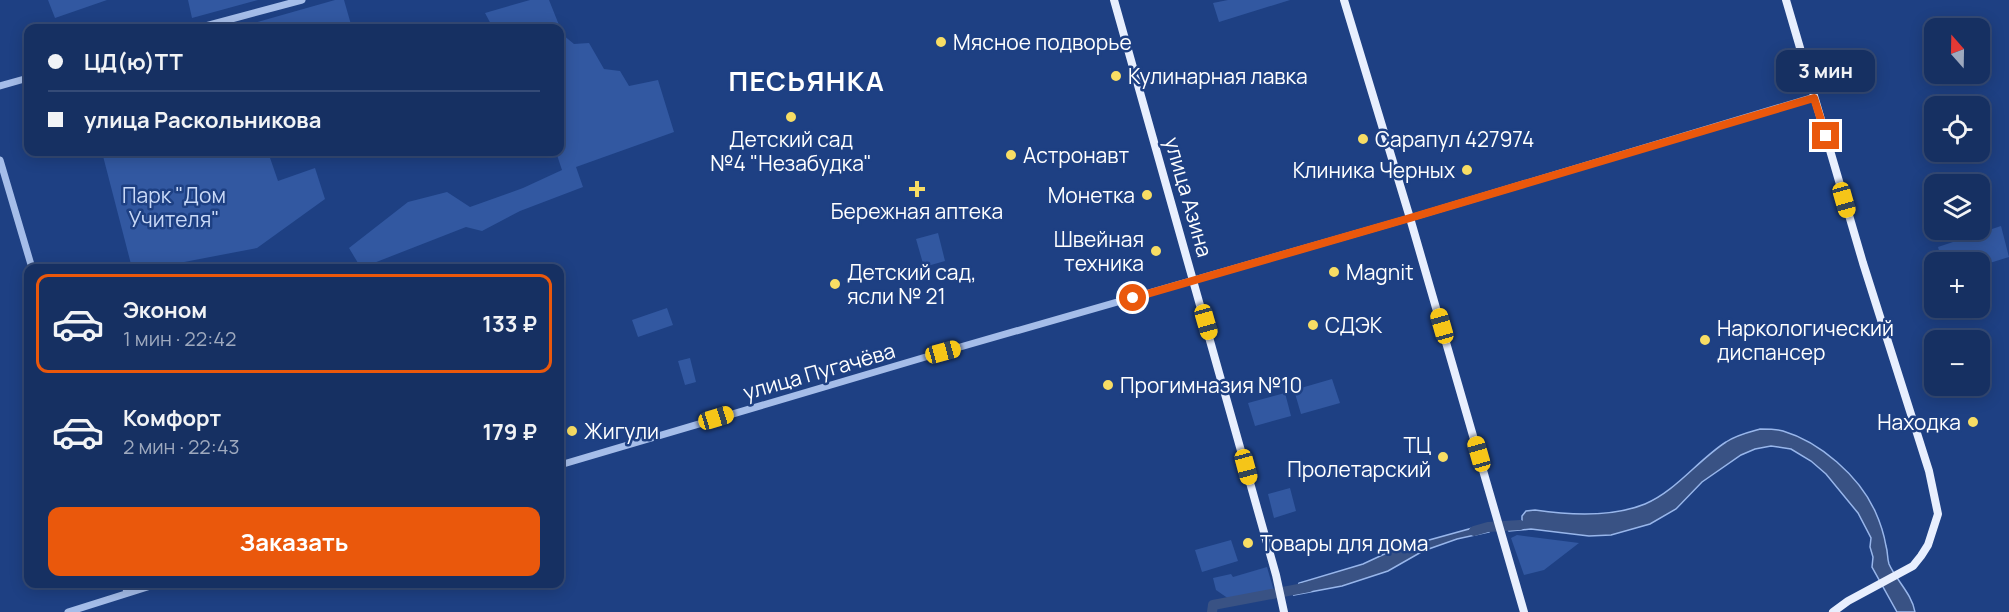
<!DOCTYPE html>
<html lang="ru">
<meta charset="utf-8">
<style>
body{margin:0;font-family:Manrope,sans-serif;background:#1f3868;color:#f1f3f6;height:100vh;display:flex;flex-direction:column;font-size:22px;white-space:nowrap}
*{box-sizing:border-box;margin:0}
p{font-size:20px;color:#9ea9be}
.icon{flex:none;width:33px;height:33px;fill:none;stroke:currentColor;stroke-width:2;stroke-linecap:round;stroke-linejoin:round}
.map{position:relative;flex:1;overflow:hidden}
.sheet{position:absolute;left:24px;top:264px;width:540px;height:324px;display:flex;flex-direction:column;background:#163062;border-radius:12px;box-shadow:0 3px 15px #0003,0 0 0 2px #354b77}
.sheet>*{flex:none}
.hud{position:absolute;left:24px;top:24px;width:540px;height:132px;border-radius:12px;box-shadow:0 3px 15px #0003,0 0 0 2px #354b77;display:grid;align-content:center;height:132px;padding:0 24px;background:#163062}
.needle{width:39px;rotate:340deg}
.controls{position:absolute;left:1924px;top:18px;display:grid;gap:12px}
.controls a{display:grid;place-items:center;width:66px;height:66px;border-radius:12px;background:#163062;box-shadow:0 3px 15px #0003,0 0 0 2px #354b77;font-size:30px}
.end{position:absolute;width:27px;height:27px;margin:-14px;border:8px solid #ea580c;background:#fff;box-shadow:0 0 0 3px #fff}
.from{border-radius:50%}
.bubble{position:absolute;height:42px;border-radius:12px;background:#163062;box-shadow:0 3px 15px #0003,0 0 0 2px #354b77;font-size:20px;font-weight:700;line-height:42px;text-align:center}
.car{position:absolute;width:18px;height:36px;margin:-18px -9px;border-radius:8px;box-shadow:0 0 4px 2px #0007;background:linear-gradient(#f5c518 24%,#345 0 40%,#f5c518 0 76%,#345 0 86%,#f5c518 0)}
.hud b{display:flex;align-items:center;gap:21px;height:57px;font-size:22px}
.hud b+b{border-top:2px solid #354b77}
.hud i{width:15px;height:15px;background:#f1f3f6}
ul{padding:10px 0 0;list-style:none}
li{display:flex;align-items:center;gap:18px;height:99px;margin:0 12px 9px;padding:0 12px;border:3px solid transparent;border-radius:12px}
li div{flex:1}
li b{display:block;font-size:22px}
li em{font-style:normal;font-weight:700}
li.active{border-color:#ea580c}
li>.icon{width:54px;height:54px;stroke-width:1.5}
.cta{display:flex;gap:12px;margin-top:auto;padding:12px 24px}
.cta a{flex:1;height:69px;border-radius:12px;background:#ea580c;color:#fff;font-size:24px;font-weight:700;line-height:69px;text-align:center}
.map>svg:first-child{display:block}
.green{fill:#3258a1}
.water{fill:#395284;stroke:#98b6eb;stroke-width:1.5}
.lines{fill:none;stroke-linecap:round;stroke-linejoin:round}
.river{stroke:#395284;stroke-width:10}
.minor{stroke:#a5bde9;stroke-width:7}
.major{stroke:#e8effe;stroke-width:8}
.route{stroke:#ea580c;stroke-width:8}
.poi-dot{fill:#f8dd64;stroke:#1e4083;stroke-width:2}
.labels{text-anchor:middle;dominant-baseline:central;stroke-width:5;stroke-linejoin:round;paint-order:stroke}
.poi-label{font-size:21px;fill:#fff;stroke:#1e4083;text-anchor:start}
.park-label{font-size:21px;fill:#c9d9f7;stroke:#1e4083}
.street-label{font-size:21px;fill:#fff;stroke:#1e4083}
.district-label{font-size:27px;font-weight:bold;letter-spacing:1.5px;fill:#fff;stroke:#1e4083}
</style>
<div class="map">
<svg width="2009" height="612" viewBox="0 0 2009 612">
<rect width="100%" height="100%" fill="#1e4083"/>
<!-- green -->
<path class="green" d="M 48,0 L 107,0 L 55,18 Z
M 188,0 L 258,0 L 192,18 Z
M 335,0 L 344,0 L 352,28 L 236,28 Z
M 530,0 L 549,0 L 563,35 L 574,44 L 589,43 L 604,69 L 620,71 L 629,86 L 658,80 L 674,132 L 576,167 L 583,187 L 520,211 L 482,231 L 466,227 L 361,268 L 349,248 L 408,202 L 447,192 L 470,207 L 523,188 L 562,170 L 556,152 L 560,152 L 560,28 L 493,28 L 485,13 Z
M 1228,0 L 1290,0 L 1219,22 L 1213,3 Z
M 93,152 L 268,152 L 278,181 L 315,168 L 325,199 L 257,248 L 153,268 L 132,268 L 103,156 L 95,157 Z
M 2001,226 L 2009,257 L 1980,266 L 1980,262 L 1942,262 L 1938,247 Z
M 938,233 L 945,261 L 924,267 L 916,239 Z
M 667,308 L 673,325 L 638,337 L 632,320 Z
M 690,358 L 696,382 L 685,385 L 678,361 Z
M 1332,379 L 1340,403 L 1301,414 L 1294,390 Z
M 1285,393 L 1291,416 L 1255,426 L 1248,403 Z
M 1290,488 L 1296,511 L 1274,518 L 1268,494 Z
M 1517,535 L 1579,543 L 1544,570 L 1524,575 L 1511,538 Z
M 1231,540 L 1238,561 L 1202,572 L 1195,550 Z
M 1267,567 L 1274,591 L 1229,599 L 1216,590 L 1213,578 L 1231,574 L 1233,577 Z"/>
<!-- water -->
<path class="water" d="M 1760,429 C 1768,429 1776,429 1783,431 C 1820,442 1859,476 1875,511 C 1880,522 1884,534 1886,546 C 1888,552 1887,558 1889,564 C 1896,580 1912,594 1915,612 L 1897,612 L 1872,567 L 1873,557 L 1870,547 L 1871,538 L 1858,513 L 1826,474 L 1811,461 L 1791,449 L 1771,446 L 1755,449 L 1741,455 L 1702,482 L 1676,509 L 1650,524 L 1611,535 L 1589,536 L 1531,529 L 1509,531 L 1507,526 L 1522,522 L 1522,516 L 1526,511 L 1535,510 C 1569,515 1613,517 1645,504 C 1676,491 1698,460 1726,442 C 1736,435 1749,432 1760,429 Z
M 1487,524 L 1489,532 L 1457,539 L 1423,551 L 1388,571 L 1342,586 L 1294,595 L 1299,583 L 1363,564 L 1393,550 Z"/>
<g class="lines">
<!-- river -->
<path class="river" d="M 1474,531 L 1488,527 L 1520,525
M 1212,612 L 1213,605 L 1309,587"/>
<!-- minor -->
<path class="minor" d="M 198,28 L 302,0
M 0,86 L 28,78
M 0,160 L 32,268
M 560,465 L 929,356 L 1410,218 L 1814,97
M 125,584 L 127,593
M 68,612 L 157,584"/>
<!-- major -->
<path class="major" d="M 1114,0 L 1276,575 L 1284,612
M 1344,0 L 1410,218 L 1524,612
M 1786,0 L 1863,263 L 1929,471 L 1938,514 L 1928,545 L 1921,556 L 1913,566 L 1848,601 L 1833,612"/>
</g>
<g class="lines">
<!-- route -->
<path class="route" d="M 1133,298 L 1410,218 L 1814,98 L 1826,136"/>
</g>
<!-- markers -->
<g class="poi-dot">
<circle cx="941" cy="42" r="6"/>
<circle cx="1116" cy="76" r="6"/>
<circle cx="791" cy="117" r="6"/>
<circle cx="1363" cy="139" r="6"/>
<circle cx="1011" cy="155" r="6"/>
<circle cx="1467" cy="170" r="6"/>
<path d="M914 180h6v6h6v6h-6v6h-6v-6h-6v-6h6z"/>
<circle cx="1147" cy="195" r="6"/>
<circle cx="1156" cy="251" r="6"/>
<circle cx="1334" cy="272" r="6"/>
<circle cx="835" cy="284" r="6"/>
<circle cx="1313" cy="325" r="6"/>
<circle cx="1705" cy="340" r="6"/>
<circle cx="1108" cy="385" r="6"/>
<circle cx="1973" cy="422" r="6"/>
<circle cx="572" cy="431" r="6"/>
<circle cx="1443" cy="457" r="6"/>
<circle cx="1248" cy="543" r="6"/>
</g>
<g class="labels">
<!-- poi labels -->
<g class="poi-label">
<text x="953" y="42">Мясное подворье</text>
<text x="1128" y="76">Кулинарная лавка</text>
<text x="791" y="139" text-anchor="middle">Детский сад<tspan x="791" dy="24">№4 "Незабудка"</tspan></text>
<text x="1375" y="139">Сарапул 427974</text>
<text x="1023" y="155">Астронавт</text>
<text x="1455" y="170" text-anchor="end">Клиника Черных</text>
<text x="1135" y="195" text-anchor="end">Монетка</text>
<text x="917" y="211" text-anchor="middle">Бережная аптека</text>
<text x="1144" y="239" text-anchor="end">Швейная<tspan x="1144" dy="24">техника</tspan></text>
<text x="847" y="272">Детский сад,<tspan x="847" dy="24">ясли № 21</tspan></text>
<text x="1346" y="272">Magnit</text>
<text x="1325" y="325">СДЭК</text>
<text x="1717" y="328">Наркологический<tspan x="1717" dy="24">диспансер</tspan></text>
<text x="1120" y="385">Прогимназия №10</text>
<text x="1961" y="422" text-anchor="end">Находка</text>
<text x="584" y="431">Жигули</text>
<text x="1431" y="445" text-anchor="end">ТЦ<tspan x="1431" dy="24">Пролетарский</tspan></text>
<text x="1260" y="543">Товары для дома</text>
</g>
<!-- park labels -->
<g class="park-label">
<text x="174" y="195">Парк "Дом<tspan x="174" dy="24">Учителя"</tspan></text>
</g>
<!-- street labels -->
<g class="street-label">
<text transform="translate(1189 197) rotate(74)">улица Азина</text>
<text transform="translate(819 371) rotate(-16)">улица Пугачёва</text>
</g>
<!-- district labels -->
<g class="district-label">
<text x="807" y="80">ПЕСЬЯНКА</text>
</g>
</g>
</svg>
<div class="controls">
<a><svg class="needle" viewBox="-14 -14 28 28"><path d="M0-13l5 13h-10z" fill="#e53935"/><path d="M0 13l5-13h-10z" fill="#9ea9be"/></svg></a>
<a><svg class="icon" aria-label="locate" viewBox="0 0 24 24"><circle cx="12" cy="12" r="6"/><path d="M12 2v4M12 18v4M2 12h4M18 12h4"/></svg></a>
<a><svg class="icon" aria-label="layers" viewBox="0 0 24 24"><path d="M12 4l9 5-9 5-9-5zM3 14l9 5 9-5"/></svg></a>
<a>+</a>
<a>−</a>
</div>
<i class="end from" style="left:1133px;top:298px"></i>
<i class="end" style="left:1826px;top:136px"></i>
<div class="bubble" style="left:1776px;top:50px;width:99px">3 мин</div>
<i class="car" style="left:1844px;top:200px;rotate:164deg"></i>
<i class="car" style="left:1206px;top:322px;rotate:164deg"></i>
<i class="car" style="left:1442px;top:326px;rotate:344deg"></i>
<i class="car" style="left:943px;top:352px;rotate:75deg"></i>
<i class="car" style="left:716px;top:418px;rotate:73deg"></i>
<i class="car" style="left:1479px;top:454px;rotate:344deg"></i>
<i class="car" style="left:1246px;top:467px;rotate:165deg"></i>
<div class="hud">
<b><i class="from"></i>ЦД(ю)ТТ</b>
<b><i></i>улица Раскольникова</b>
</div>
<section class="sheet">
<ul>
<li class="active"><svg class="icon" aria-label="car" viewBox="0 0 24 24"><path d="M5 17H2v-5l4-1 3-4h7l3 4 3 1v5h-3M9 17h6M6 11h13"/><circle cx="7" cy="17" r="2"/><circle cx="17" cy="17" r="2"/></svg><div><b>Эконом</b><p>1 мин · 22:42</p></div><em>133 ₽</em></li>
<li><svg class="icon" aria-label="car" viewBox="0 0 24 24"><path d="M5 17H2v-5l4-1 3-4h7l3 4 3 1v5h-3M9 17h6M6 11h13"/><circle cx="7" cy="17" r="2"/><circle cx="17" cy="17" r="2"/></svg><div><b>Комфорт</b><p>2 мин · 22:43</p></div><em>179 ₽</em></li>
</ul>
<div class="cta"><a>Заказать</a></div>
</section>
</div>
